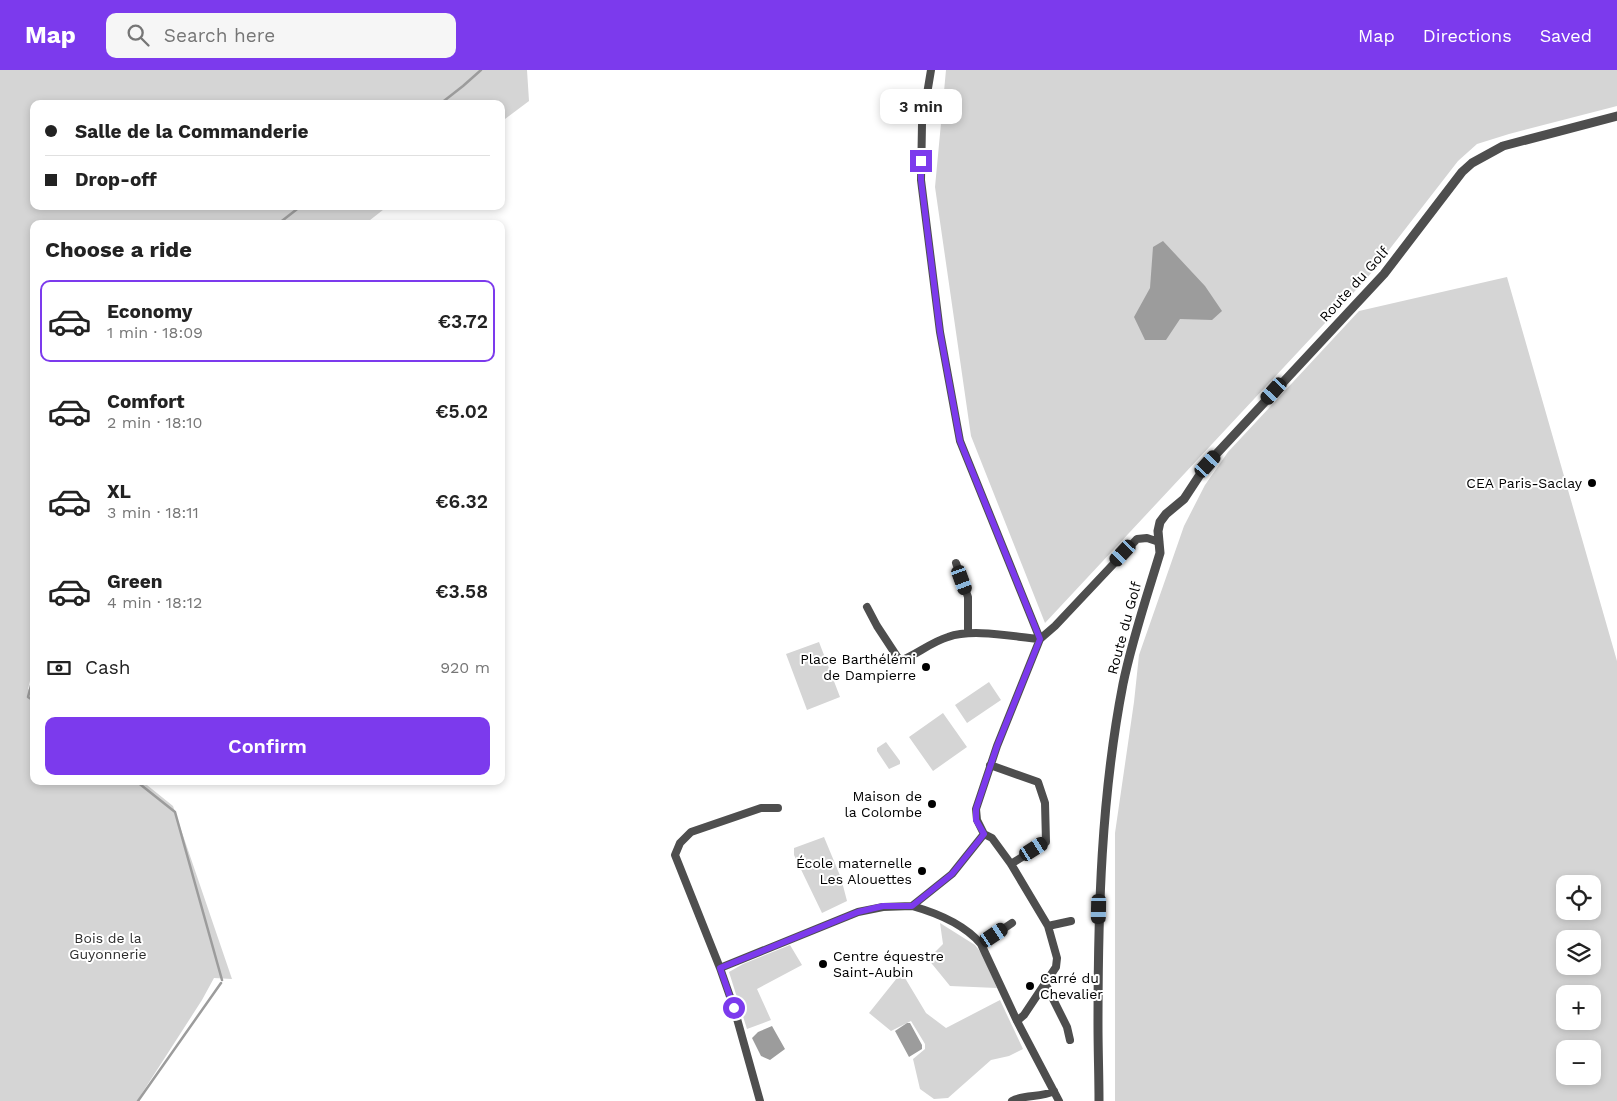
<!DOCTYPE html>
<meta charset="utf-8">
<style>
body{margin:0;font-family:"Work Sans",sans-serif;background:#f6f6f6;color:#222;height:100vh;display:flex;flex-direction:column;font-size:19px;white-space:nowrap}
*{box-sizing:border-box;margin:0}
p{font-size:16px;color:#767676}
.icon{flex:none;width:28px;height:28px;fill:none;stroke:currentColor;stroke-width:2;stroke-linecap:round;stroke-linejoin:round}
.map{position:relative;flex:1;overflow:hidden}
.drawer{position:absolute;left:30px;top:150px;width:475px;height:565px;display:flex;flex-direction:column;background:#fff;border-radius:10px;box-shadow:0 2px 8px #0003}
.drawer>*{flex:none}
.hud{position:absolute;left:30px;top:30px;width:475px;height:110px;border-radius:10px;box-shadow:0 2px 8px #0003;display:grid;align-content:center;height:110px;padding:0 15px;background:#fff}
.buttons{position:absolute;left:1556px;top:805px;display:grid;gap:10px}
.buttons a{display:grid;place-items:center;width:45px;height:45px;border-radius:10px;background:#fff;box-shadow:0 2px 8px #0003;font-size:25px}
.end{position:absolute;width:22px;height:22px;margin:-11px;border:6px solid #7c3aed;background:#fff;box-shadow:0 0 0 2px #fff}
.from{border-radius:50%}
.bubble{position:absolute;height:35px;border-radius:10px;background:#fff;box-shadow:0 2px 8px #0003;font-size:16px;font-weight:600;line-height:35px;text-align:center}
.car{position:absolute;width:15px;height:30px;margin:-15px -8px;border-radius:6px;box-shadow:0 0 4px 1px #0007;background:linear-gradient(#222 24%,#8ab4d8 0 40%,#222 0 76%,#8ab4d8 0 86%,#222 0)}
.hud b{display:flex;align-items:center;gap:18px;height:48px;font-size:19px}
.hud b+b{border-top:1px solid #e0e0e0}
.hud i{width:12px;height:12px;background:#222}
ul{padding:0;list-style:none}
li{display:flex;align-items:center;gap:15px;height:82px;margin:0 10px 8px;padding:0 5px;border:2px solid transparent;border-radius:10px}
li div{flex:1}
li b{display:block;font-size:19px}
li em{font-style:normal;font-weight:600}
li.on{border-color:#7c3aed}
li>.icon{width:45px;height:45px;stroke-width:1.5}
h2{padding:0 15px;font-size:22px;line-height:60px}
.pay{display:flex;align-items:center;gap:12px;height:55px;padding:0 15px;font-size:19px}
.pay p{margin-inline-start:auto}
.primary-button{display:flex;gap:10px;margin-top:auto;padding:10px 15px}
.primary-button a{flex:1;height:58px;border-radius:10px;background:#7c3aed;color:#fff;font-size:20px;font-weight:600;line-height:58px;text-align:center}
header{display:flex;align-items:center;gap:30px;box-sizing:border-box;height:70px;padding:0 25px;background:#7c3aed;color:#fff}
header strong{font-size:24px}
nav{display:flex;gap:28px;margin-inline-start:auto;font-size:18px}
.search{width:350px;height:45px;background:#f6f6f6;display:flex;align-items:center;gap:12px;box-sizing:border-box;padding:0 18px;border-radius:10px;color:#767676;font-size:19px}
.map>svg:first-child{display:block}
.green{fill:#d5d5d5;fill-rule:evenodd}
.water{fill:#9c9c9c}
.lines{fill:none;stroke-linecap:round;stroke-linejoin:round}
.stream{stroke:#9c9c9c;stroke-width:2.5}
.minor{stroke:#4e4e4e;stroke-width:8}
.tertiary{stroke:#4e4e4e;stroke-width:9}
.route{stroke:#7c3aed;stroke-width:6}
.poi-dot{fill:#000;stroke:#fff;stroke-width:2}
.labels{text-anchor:middle;dominant-baseline:central;stroke-width:4;stroke-linejoin:round;paint-order:stroke}
.street-label{font-size:14px;fill:#000;stroke:#fff}
.poi-label{font-size:14px;fill:#000;stroke:#fff;text-anchor:end}
.park-label{font-size:14px;fill:#2c2c2c;stroke:#fff}
</style>
<header>
<strong>Map</strong>
<div class="search"><svg class="icon" aria-label="search" viewBox="0 0 24 24"><circle cx="10" cy="10" r="6"/><path d="M15 15l6 6"/></svg>Search here</div>
<nav><a>Map</a><a>Directions</a><a>Saved</a></nav>
</header>
<div class="map">
<svg width="1617" height="1031" viewBox="0 0 1617 1031">
<rect width="100%" height="100%" fill="#fff"/>
<!-- green -->
<path class="green" d="M 0,0 L 527,0 L 529,31 L 501,52 L 501,34 L 34,34 L 34,136 L 388,136 L 365,154 L 34,154 L 34,595 L 28,619 L 34,624 L 34,711 L 142,711 L 173,736 L 232,909 L 214,908 L 202,930 L 137,1031 L 0,1031 Z
M 946,0 L 1617,0 L 1617,36 L 1509,64 L 1477,74 L 1458,91 L 1368,207 L 1045,553 L 971,366 L 935,117 Z
M 1507,207 L 1617,591 L 1617,1031 L 1115,1031 L 1115,763 L 1134,632 L 1139,585 L 1184,456 L 1205,415 L 1228,382 L 1359,241 ZM 1565,814 L 1592,814 L 1592,841 L 1565,841 ZM 1565,869 L 1592,869 L 1592,896 L 1565,896 ZM 1565,924 L 1592,924 L 1592,951 L 1565,951 ZM 1565,979 L 1592,979 L 1592,1006 L 1565,1006 Z
M 819,572 L 840,627 L 807,640 L 786,584 Z
M 989,612 L 1001,630 L 967,653 L 955,635 Z
M 943,643 L 967,677 L 933,701 L 909,667 Z
M 886,672 L 900,691 L 900,694 L 889,699 L 877,681 L 877,678 Z
M 824,767 L 841,808 L 847,831 L 822,843 L 794,785 L 794,778 Z
M 940,853 L 975,875 L 982,884 L 997,918 L 950,916 L 928,889 L 943,874 Z
M 790,875 L 802,895 L 757,919 L 771,950 L 747,959 L 729,902 L 743,894 Z
M 901,903 L 905,908 L 926,943 L 946,958 L 1000,930 L 1023,979 L 1009,986 L 991,990 L 948,1028 L 934,1029 L 920,1019 L 913,989 L 925,979 L 925,974 L 911,951 L 891,961 L 869,943 Z"/>
<!-- water -->
<path class="water" d="M 1163,171 L 1205,216 L 1222,241 L 1212,250 L 1180,249 L 1166,270 L 1145,270 L 1134,247 L 1150,218 L 1153,177 Z
M 907,953 L 910,953 L 922,975 L 922,979 L 909,987 L 895,961 Z
M 772,956 L 785,979 L 770,990 L 761,986 L 752,968 L 758,962 Z"/>
<g class="lines">
<!-- stream -->
<path class="stream" d="M 440,34 L 463,16 L 481,0
M 278,154 L 301,136
M 34,604 L 28,627 L 34,631
M 136,711 L 175,742 L 222,910
M 138,1031 L 221,913"/>
<!-- minor -->
<path class="minor" d="M 931,0 L 922,54 L 921,110 L 940,262 L 960,371 L 1040,569
M 956,493 L 968,527 L 968,563
M 867,537 L 877,556 L 900,591 C 916,585 931,572 948,567 C 973,558 1014,567 1040,569
M 990,695 L 1038,712 L 1045,733 L 1046,772 L 1011,794
M 984,764 L 992,768 L 1011,794 L 1048,856 L 1057,888 L 1056,897 L 1024,945 L 1017,951
M 912,836 C 937,843 964,854 981,874 L 1017,951 L 1059,1031
M 1048,856 L 1071,851
M 981,874 L 1012,853
M 720,898 L 858,842 L 883,837 L 912,836 L 952,804 L 984,764 L 977,750 L 976,739 L 997,676 L 1040,569 L 1055,556 L 1137,469 L 1147,468 L 1159,472
M 1045,913 L 1067,957 L 1070,970
M 760,1031 L 734,938 L 720,898 L 675,785 L 680,773 L 691,762 L 761,738 L 778,738
M 1012,1031 C 1025,1024 1041,1028 1054,1021"/>
<!-- tertiary -->
<path class="tertiary" d="M 1099,1031 C 1099,1006 1098,980 1098,955 C 1098,841 1101,727 1123,614 C 1132,570 1147,526 1160,483 L 1158,461 L 1160,452 L 1166,444 L 1184,429 L 1207,394 L 1384,204 L 1462,102 L 1472,93 L 1503,76 L 1617,46"/>
</g>
<g class="lines">
<!-- route -->
<path class="route" d="M 734,938 L 720,898 L 858,842 L 883,836 L 912,836 L 952,804 L 984,764 L 976,750 L 976,739 L 997,676 L 1040,569 L 960,371 L 940,262 L 921,110 L 921,91"/>
</g>
<!-- markers -->
<g class="poi-dot">
<circle cx="1592" cy="413" r="5"/>
<circle cx="926" cy="597" r="5"/>
<circle cx="932" cy="734" r="5"/>
<circle cx="922" cy="801" r="5"/>
<circle cx="823" cy="894" r="5"/>
<circle cx="1030" cy="916" r="5"/>
</g>
<g class="labels">
<!-- street labels -->
<g class="street-label">
<text transform="translate(1354 214) rotate(-48)">Route du Golf</text>
<text transform="translate(1124 558) rotate(-75)">Route du Golf</text>
</g>
<!-- poi labels -->
<g class="poi-label">
<text x="1582" y="413">CEA Paris-Saclay</text>
<text x="916" y="589">Place Barthélémi<tspan x="916" dy="16">de Dampierre</tspan></text>
<text x="922" y="726">Maison de<tspan x="922" dy="16">la Colombe</tspan></text>
<text x="912" y="793">École maternelle<tspan x="912" dy="16">Les Alouettes</tspan></text>
<text x="833" y="886" text-anchor="start">Centre équestre<tspan x="833" dy="16">Saint-Aubin</tspan></text>
<text x="1040" y="908" text-anchor="start">Carré du<tspan x="1040" dy="16">Chevalier</tspan></text>
</g>
<!-- park labels -->
<g class="park-label">
<text x="108" y="868">Bois de la<tspan x="108" dy="16">Guyonnerie</tspan></text>
</g>
</g>
</svg>
<div class="buttons">
<a><svg class="icon" aria-label="locate" viewBox="0 0 24 24"><circle cx="12" cy="12" r="6"/><path d="M12 2v4M12 18v4M2 12h4M18 12h4"/></svg></a>
<a><svg class="icon" aria-label="layers" viewBox="0 0 24 24"><path d="M12 4l9 5-9 5-9-5zM3 14l9 5 9-5"/></svg></a>
<a>+</a>
<a>−</a>
</div>
<i class="end from" style="left:734px;top:938px"></i>
<i class="end" style="left:921px;top:91px"></i>
<div class="bubble" style="left:880px;top:19px;width:82px">3 min</div>
<i class="car" style="left:1274px;top:321px;rotate:222deg"></i>
<i class="car" style="left:1208px;top:394px;rotate:42deg"></i>
<i class="car" style="left:1123px;top:483px;rotate:223deg"></i>
<i class="car" style="left:962px;top:510px;rotate:160deg"></i>
<i class="car" style="left:1034px;top:779px;rotate:58deg"></i>
<i class="car" style="left:1099px;top:839px;rotate:181deg"></i>
<i class="car" style="left:994px;top:865px;rotate:56deg"></i>
<div class="hud">
<b><i class="from"></i>Salle de la Commanderie</b>
<b><i></i>Drop-off</b>
</div>
<section class="drawer">
<h2>Choose a ride</h2>
<ul>
<li class="on"><svg class="icon" aria-label="car" viewBox="0 0 24 24"><path d="M5 17H2v-5l4-1 3-4h7l3 4 3 1v5h-3M9 17h6M6 11h13"/><circle cx="7" cy="17" r="2"/><circle cx="17" cy="17" r="2"/></svg><div><b>Economy</b><p>1 min · 18:09</p></div><em>€3.72</em></li>
<li><svg class="icon" aria-label="car" viewBox="0 0 24 24"><path d="M5 17H2v-5l4-1 3-4h7l3 4 3 1v5h-3M9 17h6M6 11h13"/><circle cx="7" cy="17" r="2"/><circle cx="17" cy="17" r="2"/></svg><div><b>Comfort</b><p>2 min · 18:10</p></div><em>€5.02</em></li>
<li><svg class="icon" aria-label="car" viewBox="0 0 24 24"><path d="M5 17H2v-5l4-1 3-4h7l3 4 3 1v5h-3M9 17h6M6 11h13"/><circle cx="7" cy="17" r="2"/><circle cx="17" cy="17" r="2"/></svg><div><b>XL</b><p>3 min · 18:11</p></div><em>€6.32</em></li>
<li><svg class="icon" aria-label="car" viewBox="0 0 24 24"><path d="M5 17H2v-5l4-1 3-4h7l3 4 3 1v5h-3M9 17h6M6 11h13"/><circle cx="7" cy="17" r="2"/><circle cx="17" cy="17" r="2"/></svg><div><b>Green</b><p>4 min · 18:12</p></div><em>€3.58</em></li>
</ul>
<div class="pay"><svg class="icon" aria-label="cash" viewBox="0 0 24 24"><path d="M3 7h18v10H3z"/><circle cx="12" cy="12" r="2"/></svg>Cash<p>920 m</p></div>
<div class="primary-button"><a>Confirm</a></div>
</section>
</div>
